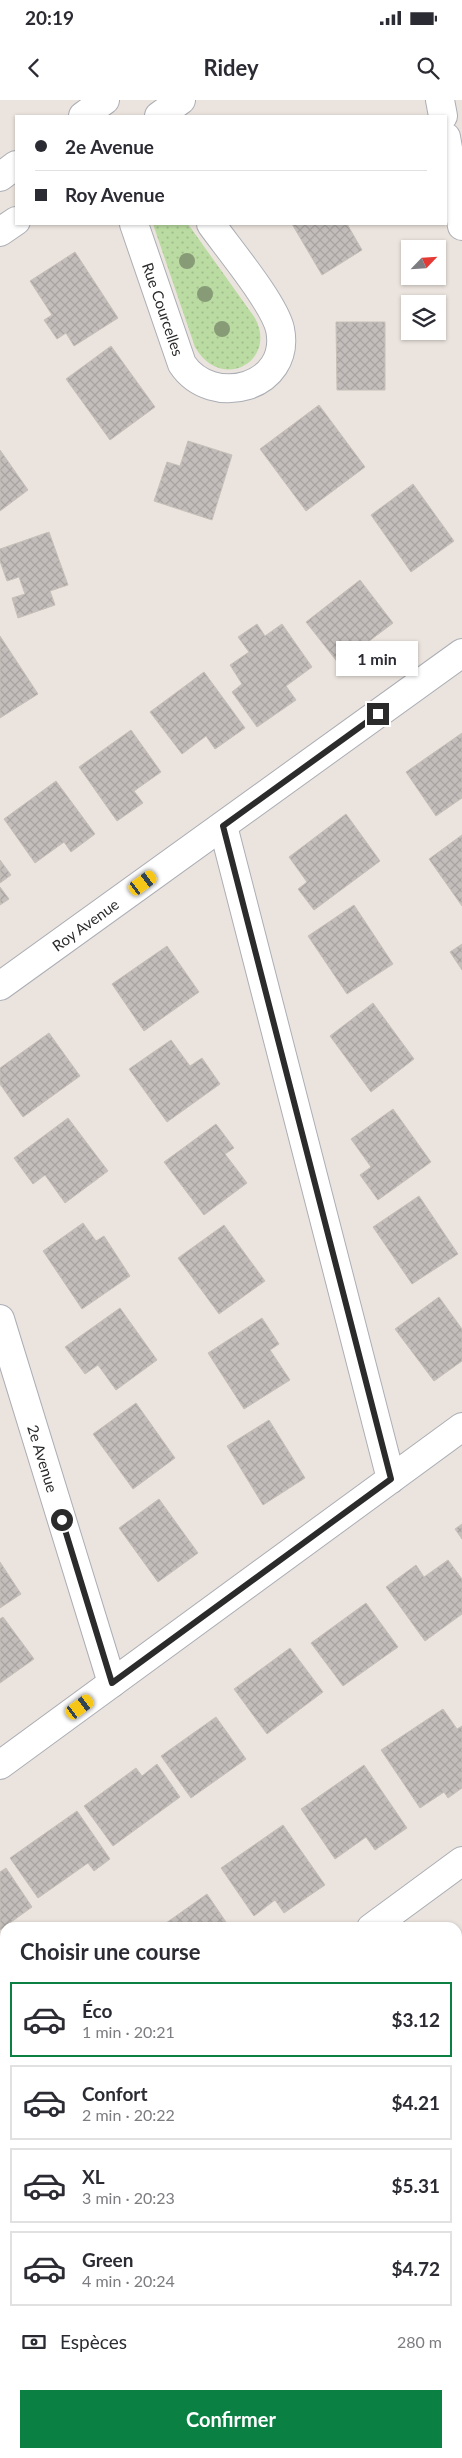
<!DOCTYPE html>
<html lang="fr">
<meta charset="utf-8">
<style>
body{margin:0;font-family:Lato,sans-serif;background:#f2f2f3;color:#2b2b33;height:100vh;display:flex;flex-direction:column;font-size:19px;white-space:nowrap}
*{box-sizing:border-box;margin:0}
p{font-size:16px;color:#7c7c81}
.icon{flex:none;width:28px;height:28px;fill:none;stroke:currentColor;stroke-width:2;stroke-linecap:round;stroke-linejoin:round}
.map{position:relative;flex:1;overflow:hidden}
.sheet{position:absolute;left:0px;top:1822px;width:462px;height:536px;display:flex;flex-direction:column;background:#fff;border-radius:15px 15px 0 0;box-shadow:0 1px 4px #0004}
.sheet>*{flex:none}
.banner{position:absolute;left:15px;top:15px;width:432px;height:110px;border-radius:0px;box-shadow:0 1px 4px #0004;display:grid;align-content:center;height:110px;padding:0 20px;background:#fff}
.needle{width:32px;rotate:65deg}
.controls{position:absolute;left:401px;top:140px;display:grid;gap:10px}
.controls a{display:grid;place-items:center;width:45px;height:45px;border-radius:0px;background:#fff;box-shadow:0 1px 4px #0004;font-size:25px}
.end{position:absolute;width:22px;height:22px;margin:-11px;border:6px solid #2b2b2b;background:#fff;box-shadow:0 0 0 2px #fff}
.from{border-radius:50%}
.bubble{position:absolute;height:35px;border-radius:0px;background:#fff;box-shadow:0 1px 4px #0004;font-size:16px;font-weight:700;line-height:35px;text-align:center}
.car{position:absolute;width:15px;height:30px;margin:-15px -8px;border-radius:6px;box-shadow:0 0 4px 1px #0007;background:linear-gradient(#f5c518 24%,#345 0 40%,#f5c518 0 76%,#345 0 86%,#f5c518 0)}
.banner b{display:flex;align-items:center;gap:18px;height:48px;font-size:19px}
.banner b+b{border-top:1px solid #e1e1e2}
.banner i{width:12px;height:12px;background:#2b2b33}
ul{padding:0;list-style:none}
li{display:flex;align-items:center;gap:15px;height:75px;margin:0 10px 8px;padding:0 10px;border:2px solid #e1e1e2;border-radius:0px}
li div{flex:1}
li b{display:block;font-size:19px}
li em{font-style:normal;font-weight:700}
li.active{border-color:#0b8043}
li>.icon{width:45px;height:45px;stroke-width:1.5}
h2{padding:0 20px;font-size:22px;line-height:60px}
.pay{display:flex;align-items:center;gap:12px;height:55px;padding:0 20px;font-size:19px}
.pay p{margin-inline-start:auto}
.button{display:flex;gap:10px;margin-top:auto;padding:10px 20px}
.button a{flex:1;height:58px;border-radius:0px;background:#0b8043;color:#fff;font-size:20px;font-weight:700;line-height:58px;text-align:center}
.status{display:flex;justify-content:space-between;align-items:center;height:35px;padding:0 25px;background:#fff;direction:ltr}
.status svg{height:14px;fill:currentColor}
header{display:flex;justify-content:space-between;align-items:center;height:65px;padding:0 20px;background:#fff;font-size:22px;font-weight:700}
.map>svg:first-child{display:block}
.grass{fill:url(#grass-dots)}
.building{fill:url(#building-cross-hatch);stroke:#c6c0b8}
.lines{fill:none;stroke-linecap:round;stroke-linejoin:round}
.minor-casing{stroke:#abaeb5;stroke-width:30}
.minor{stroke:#fff;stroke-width:28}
.tree{fill:#879b77}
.route{stroke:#2b2b2b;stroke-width:6}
.labels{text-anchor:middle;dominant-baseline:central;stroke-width:4;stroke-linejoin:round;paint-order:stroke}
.street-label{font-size:15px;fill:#2b2b2b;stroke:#fff}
</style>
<div class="status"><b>20:19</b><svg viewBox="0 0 49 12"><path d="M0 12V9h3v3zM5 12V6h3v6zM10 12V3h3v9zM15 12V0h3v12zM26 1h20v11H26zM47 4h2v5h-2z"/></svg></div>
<header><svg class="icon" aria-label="back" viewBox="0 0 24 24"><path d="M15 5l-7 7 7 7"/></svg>Ridey<svg class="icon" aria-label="search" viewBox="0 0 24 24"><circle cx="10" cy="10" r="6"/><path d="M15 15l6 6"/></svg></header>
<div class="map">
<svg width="462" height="2358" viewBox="0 0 462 2358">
<defs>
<pattern id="grass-dots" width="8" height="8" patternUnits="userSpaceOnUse" patternTransform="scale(1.25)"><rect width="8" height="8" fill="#badba1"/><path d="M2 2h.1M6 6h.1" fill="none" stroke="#a0bc8b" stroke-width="1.8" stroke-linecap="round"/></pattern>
<pattern id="building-cross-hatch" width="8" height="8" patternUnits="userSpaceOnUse" patternTransform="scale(1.25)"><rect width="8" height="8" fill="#c3bebb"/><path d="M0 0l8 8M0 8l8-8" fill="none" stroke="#a8a3a1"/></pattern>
</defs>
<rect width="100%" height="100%" fill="#ebe4de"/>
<!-- grass -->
<path class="grass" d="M 153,124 L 188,124 L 255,218 C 278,261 221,293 195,247 Z"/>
<!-- building -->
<path class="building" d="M 292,124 L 347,124 L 362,150 L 322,175 Z
M 75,152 L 118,218 L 74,246 L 66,233 L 57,239 L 44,220 L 52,215 L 30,181 Z
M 336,222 L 385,222 L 385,290 L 337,290 Z
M 111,246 L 155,307 L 110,340 L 66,279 Z
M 319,305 L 365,367 L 306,411 L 260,349 Z
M 188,341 L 232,355 L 212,420 L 154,401 L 167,362 L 180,366 Z
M 0,350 L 28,390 L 0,411 Z
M 413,384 L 454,441 L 411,472 L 371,415 Z
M 49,432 L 68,485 L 50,491 L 55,505 L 18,518 L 12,498 L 25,494 L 19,477 L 7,481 L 0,461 L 0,449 Z
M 360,480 L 393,523 L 339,564 L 306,522 Z
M 257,524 L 265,536 L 282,524 L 312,567 L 286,586 L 296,600 L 257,627 L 232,592 L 242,584 L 230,565 L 249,552 L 238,537 Z
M 0,536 L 38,594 L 0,618 Z
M 204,572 L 245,628 L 215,649 L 206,636 L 182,654 L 150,612 Z
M 131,630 L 161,672 L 134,691 L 143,703 L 117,721 L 79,667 Z
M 462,633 L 462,698 L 436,716 L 406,672 Z
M 56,681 L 95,734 L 71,752 L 64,742 L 35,763 L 4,719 Z
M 346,714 L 380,761 L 314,810 L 298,789 L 307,782 L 289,757 Z
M 462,735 L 462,806 L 429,759 Z
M 0,760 L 11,775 L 0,783 Z
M 0,787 L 9,799 L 0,805 Z
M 354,805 L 393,864 L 347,894 L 308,836 Z
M 462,844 L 462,870 L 450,852 Z
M 167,846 L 199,892 L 144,931 L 112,884 Z
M 373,903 L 414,959 L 371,992 L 330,936 Z
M 49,933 L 80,976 L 23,1017 L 0,984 L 0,968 Z
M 171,940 L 190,966 L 202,958 L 220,984 L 167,1022 L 129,969 Z
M 393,1009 L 431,1062 L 378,1100 L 360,1075 L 371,1067 L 351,1039 Z
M 68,1018 L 108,1071 L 65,1103 L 45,1075 L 33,1084 L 14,1058 Z
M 216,1024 L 234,1048 L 225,1054 L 247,1083 L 204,1115 L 164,1062 Z
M 419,1096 L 458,1154 L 412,1184 L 373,1127 Z
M 83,1123 L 96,1141 L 104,1136 L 130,1176 L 82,1209 L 43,1151 Z
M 224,1125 L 265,1181 L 219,1214 L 178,1158 Z
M 439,1197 L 462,1229 L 462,1261 L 434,1281 L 395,1229 Z
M 120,1208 L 157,1260 L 116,1290 L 98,1265 L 85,1274 L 65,1247 Z
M 262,1218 L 279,1244 L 270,1250 L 290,1280 L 244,1309 L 208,1253 Z
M 136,1303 L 175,1358 L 133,1389 L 93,1334 Z
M 269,1320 L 305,1378 L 263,1405 L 227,1346 Z
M 159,1399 L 198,1453 L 158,1482 L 119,1428 Z
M 462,1424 L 462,1439 L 455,1429 Z
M 448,1460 L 462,1479 L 462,1514 L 425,1541 L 386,1487 L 416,1465 L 424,1477 Z
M 0,1462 L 21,1494 L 0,1508 Z
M 366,1503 L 398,1547 L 343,1586 L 311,1543 Z
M 3,1517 L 34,1559 L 0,1583 L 0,1519 Z
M 290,1548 L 323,1592 L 267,1634 L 234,1589 Z
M 443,1609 L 457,1629 L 462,1626 L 462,1688 L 448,1698 L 444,1692 L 420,1708 L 381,1650 Z
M 216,1617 L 246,1659 L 191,1698 L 161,1656 Z
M 157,1664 L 180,1697 L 113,1746 L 84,1706 L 136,1668 L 142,1676 Z
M 364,1665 L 407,1728 L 375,1750 L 366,1737 L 335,1759 L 301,1709 Z
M 77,1711 L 110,1759 L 94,1771 L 88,1763 L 38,1798 L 10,1758 Z
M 283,1725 L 325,1785 L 284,1813 L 275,1800 L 254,1816 L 221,1768 Z
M 6,1768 L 32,1807 L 0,1830 L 0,1772 Z
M 207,1794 L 230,1828 L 159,1828 Z
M 461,1854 L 462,1925 L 458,1928 L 458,1856 Z
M 5,1936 L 5,1974 L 0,1967 L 0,1940 Z
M 0,1991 L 5,1996 L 5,2007 L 0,2012 Z
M 462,2052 L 462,2104 L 458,2097 L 458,2055 Z
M 462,2276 L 462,2312 L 458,2305 L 458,2279 Z
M 5,2339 L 5,2354 L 22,2354 L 25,2358 L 0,2358 L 0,2342 Z
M 368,2354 L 443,2354 L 446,2358 L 362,2358 Z"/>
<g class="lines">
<!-- minor casing -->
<g class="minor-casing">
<g id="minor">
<path d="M 440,0 L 443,16"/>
<path d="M 83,16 L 105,0"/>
<path d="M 159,16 L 181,0"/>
<path d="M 446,37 L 462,126"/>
<path d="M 0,77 L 16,65"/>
<path id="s1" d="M 134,124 L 182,264 C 212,309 292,288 280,229 C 274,203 228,148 211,124"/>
<path d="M 0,132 L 16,121"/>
<path d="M 223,726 L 391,1379"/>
<path id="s2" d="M 0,886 L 462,553"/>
<path id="s3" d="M 0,1219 L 112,1583"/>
<path d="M 0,1665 L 462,1327"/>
<path d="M 371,1828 L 462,1761"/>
<path d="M 0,2118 L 5,2109"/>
<path d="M 0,2171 L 5,2199"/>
<path d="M 458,2188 L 462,2185"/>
<path d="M 109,2354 L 112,2358"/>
<path d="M 216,2358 L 222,2354"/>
</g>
</g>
<!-- minor -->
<use href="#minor" class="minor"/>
</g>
<!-- trees -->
<g class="tree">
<circle cx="187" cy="161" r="8"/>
<circle cx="205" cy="194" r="8"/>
<circle cx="222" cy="229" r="8"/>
</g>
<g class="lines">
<!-- route -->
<path class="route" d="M 62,1420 L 112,1583 L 391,1379 L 223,726 L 378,614"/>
</g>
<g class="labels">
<!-- street labels -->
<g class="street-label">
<text stroke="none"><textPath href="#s1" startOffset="90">Rue Courcelles</textPath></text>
<text stroke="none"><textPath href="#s2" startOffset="105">Roy Avenue</textPath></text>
<text stroke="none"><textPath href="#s3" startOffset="146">2e Avenue</textPath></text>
</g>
</g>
</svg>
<div class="controls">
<a><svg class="needle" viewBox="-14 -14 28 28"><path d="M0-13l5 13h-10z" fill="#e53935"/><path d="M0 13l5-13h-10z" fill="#7c7c81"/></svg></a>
<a><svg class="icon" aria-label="layers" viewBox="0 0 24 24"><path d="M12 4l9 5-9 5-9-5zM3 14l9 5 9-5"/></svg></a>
</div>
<i class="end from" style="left:62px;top:1420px"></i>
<i class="end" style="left:378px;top:614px"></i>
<div class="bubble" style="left:336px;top:541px;width:82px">1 min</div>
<i class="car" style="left:143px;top:783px;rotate:54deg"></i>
<i class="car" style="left:80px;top:1607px;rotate:54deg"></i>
<div class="banner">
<b><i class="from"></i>2e Avenue</b>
<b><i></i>Roy Avenue</b>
</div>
<section class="sheet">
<h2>Choisir une course</h2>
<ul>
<li class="active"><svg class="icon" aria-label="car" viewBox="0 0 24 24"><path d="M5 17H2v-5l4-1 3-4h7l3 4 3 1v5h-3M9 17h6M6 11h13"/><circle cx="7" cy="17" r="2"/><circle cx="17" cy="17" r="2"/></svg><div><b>Éco</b><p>1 min · 20:21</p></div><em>$3.12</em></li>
<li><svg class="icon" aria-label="car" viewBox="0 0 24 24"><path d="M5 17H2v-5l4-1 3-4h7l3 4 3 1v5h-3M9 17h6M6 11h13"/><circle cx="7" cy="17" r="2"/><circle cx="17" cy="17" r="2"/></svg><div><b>Confort</b><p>2 min · 20:22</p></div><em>$4.21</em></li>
<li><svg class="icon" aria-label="car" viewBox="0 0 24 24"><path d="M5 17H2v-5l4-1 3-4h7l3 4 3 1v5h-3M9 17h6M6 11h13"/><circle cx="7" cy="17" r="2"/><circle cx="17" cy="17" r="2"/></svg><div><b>XL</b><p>3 min · 20:23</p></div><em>$5.31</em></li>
<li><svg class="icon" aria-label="car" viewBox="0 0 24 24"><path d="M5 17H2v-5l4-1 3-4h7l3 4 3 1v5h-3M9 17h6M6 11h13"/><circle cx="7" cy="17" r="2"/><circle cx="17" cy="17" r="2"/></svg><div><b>Green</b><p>4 min · 20:24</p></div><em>$4.72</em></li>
</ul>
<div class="pay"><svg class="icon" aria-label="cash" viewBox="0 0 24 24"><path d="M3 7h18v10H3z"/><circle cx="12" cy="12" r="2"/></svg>Espèces<p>280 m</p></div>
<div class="button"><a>Confirmer</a></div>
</section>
</div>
